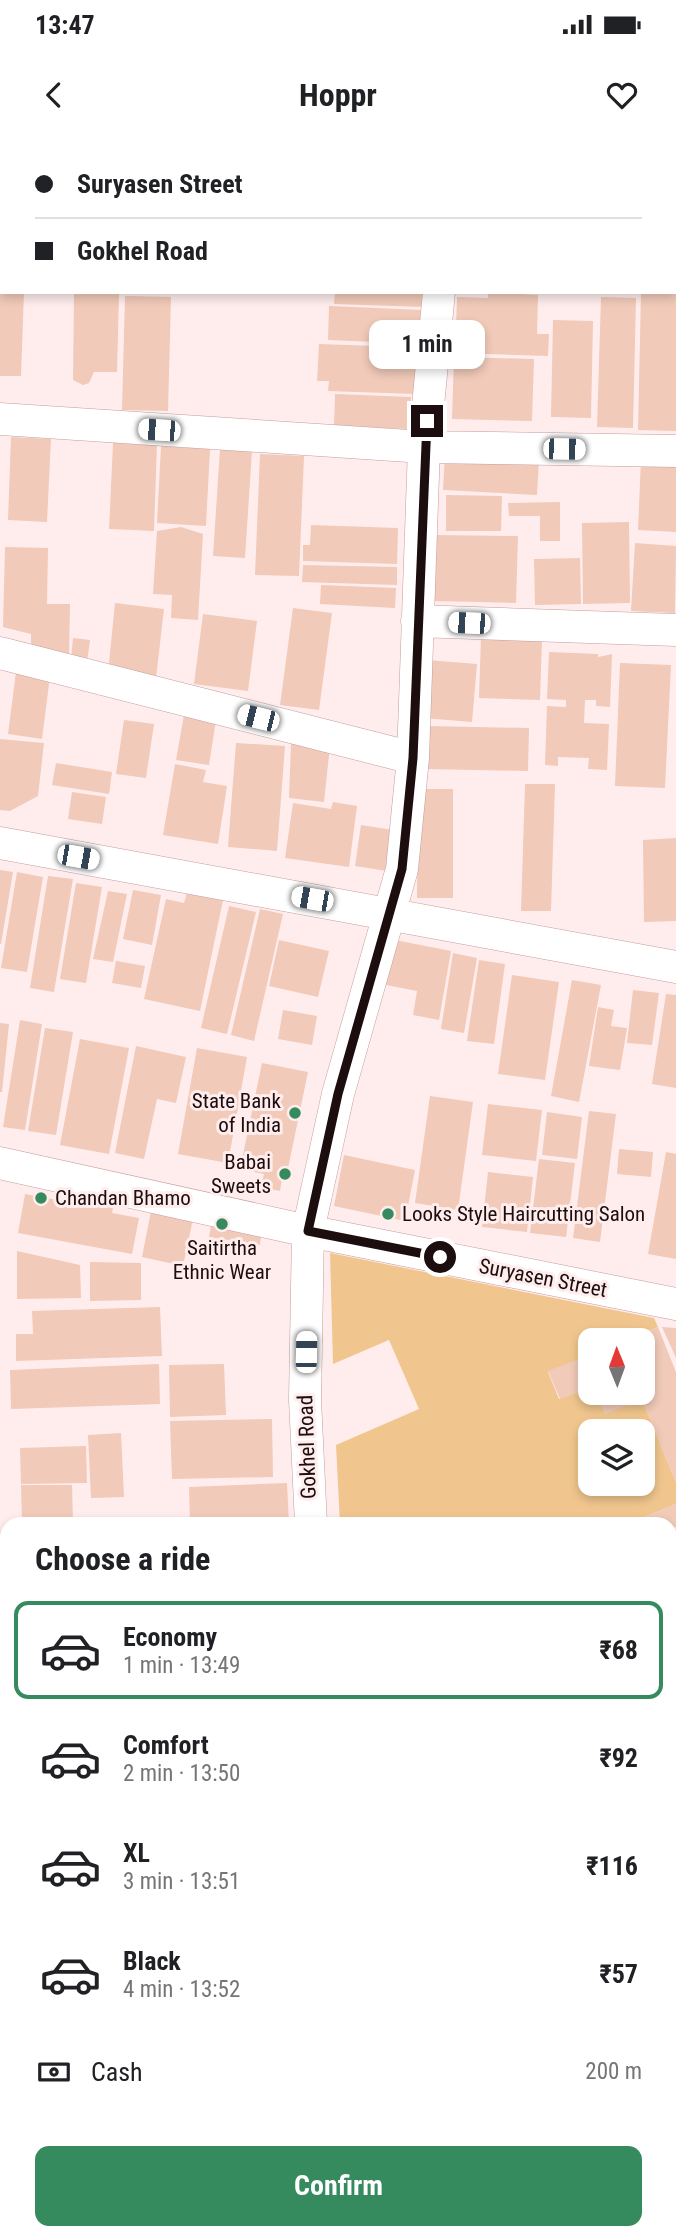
<!DOCTYPE html>
<meta charset="utf-8">
<style>
body{margin:0;font-family:"Roboto Condensed",sans-serif;background:#f6f6f6;color:#202124;height:100vh;display:flex;flex-direction:column;font-size:26px;white-space:nowrap}
*{box-sizing:border-box;margin:0}
p{font-size:23px;color:#757577}
.icon{flex:none;width:38px;height:38px;fill:none;stroke:currentColor;stroke-width:2;stroke-linecap:round;stroke-linejoin:round}
.map{position:relative;flex:1;overflow:hidden}
.sheet{position:absolute;left:0px;top:1377px;width:677px;height:723px;display:flex;flex-direction:column;background:#fff;border-radius:21px 21px 0 0;box-shadow:0 4px 10px #0003}
.sheet>*{flex:none}
.top-card{position:absolute;left:0px;top:0px;width:677px;height:154px;box-shadow:0 4px 10px #0003;display:grid;align-content:center;height:154px;padding:0 35px;background:#fff}
.needle{width:46px;rotate:359deg}
.controls{position:absolute;left:578px;top:1188px;display:grid;gap:14px}
.controls a{display:grid;place-items:center;width:77px;height:77px;border-radius:14px;background:#fff;box-shadow:0 4px 10px #0003;font-size:35px}
.end{position:absolute;width:32px;height:32px;margin:-16px;border:9px solid #1c0d0e;background:#fff;box-shadow:0 0 0 4px #fff}
.from{border-radius:50%}
.bubble{position:absolute;height:49px;border-radius:14px;background:#fff;box-shadow:0 4px 10px #0003;font-size:23px;font-weight:700;line-height:49px;text-align:center}
.car{position:absolute;width:21px;height:42px;margin:-21px -10px;border-radius:9px;box-shadow:0 0 5px 2px #0007;background:linear-gradient(#fff 24%,#345 0 40%,#fff 0 76%,#345 0 86%,#fff 0)}
.top-card b{display:flex;align-items:center;gap:24px;height:66px;font-size:26px}
.top-card b+b{border-top:2px solid #e0e0e0}
.top-card i{width:18px;height:18px;background:#202124}
ul{padding:0;list-style:none}
li{display:flex;align-items:center;gap:21px;height:98px;margin:0 14px 10px;padding:0 21px;border:4px solid transparent;border-radius:14px}
li div{flex:1}
li b{display:block;font-size:26px}
li em{font-style:normal;font-weight:700}
li.on{border-color:#368b5e}
li>.icon{width:63px;height:63px;stroke-width:1.5}
h2{padding:0 35px;font-size:32px;line-height:84px}
.pay{display:flex;align-items:center;gap:18px;height:77px;padding:0 35px;font-size:26px}
.pay p{margin-inline-start:auto}
.primary-button{display:flex;gap:14px;margin-top:auto;padding:14px 35px}
.primary-button a{flex:1;height:80px;border-radius:14px;background:#368b5e;color:#fff;font-size:28px;font-weight:700;line-height:80px;text-align:center}
.status{display:flex;justify-content:space-between;align-items:center;height:49px;padding:0 35px;background:#fff;direction:ltr}
.status svg{height:19px;fill:currentColor}
header{display:flex;justify-content:space-between;align-items:center;height:91px;padding:0 35px;background:#fff;font-size:32px;font-weight:700}
.map>svg:first-child{display:block}
.green{fill:#f1c68e;fill-rule:evenodd}
.building{fill:#f1cab9}
.lines{fill:none;stroke-linecap:round;stroke-linejoin:round}
.minor-casing{stroke:#c69c9d;stroke-width:33}
.minor{stroke:#fff;stroke-width:32}
.route{stroke:#1c0d0e;stroke-width:9}
.poi-dot{fill:#368b5e;stroke:#ffeded;stroke-width:2.5}
.labels{text-anchor:middle;dominant-baseline:central;stroke-width:6;stroke-linejoin:round;paint-order:stroke}
.poi-label{font-size:21px;fill:#1c0d0e;stroke:#ffeded;text-anchor:end}
.street-label{font-size:21px;fill:#1c0d0e;stroke:#ffeded}
</style>
<div class="status"><b>13:47</b><svg viewBox="0 0 49 12"><path d="M0 12V9h3v3zM5 12V6h3v6zM10 12V3h3v9zM15 12V0h3v12zM26 1h20v11H26zM47 4h2v5h-2z"/></svg></div>
<header><svg class="icon" aria-label="back" viewBox="0 0 24 24"><path d="M15 5l-7 7 7 7"/></svg>Hoppr<svg class="icon" aria-label="heart" viewBox="0 0 24 24"><path d="M12 20l-8-8c-3-5 5-10 8-4 3-6 11-1 8 4z"/></svg></header>
<div class="map">
<svg width="676" height="2099" viewBox="0 0 676 2099">
<rect width="100%" height="100%" fill="#ffeded"/>
<!-- green -->
<path class="green" d="M 330,1113 L 654,1178 L 658,1187 L 625,1200 L 590,1200 L 590,1215 L 548,1232 L 559,1259 L 590,1247 L 590,1253 L 597,1253 L 605,1273 L 642,1259 L 676,1342 L 676,1364 L 640,1379 L 642,1384 L 340,1384 L 336,1305 L 419,1269 L 389,1200 L 333,1224 ZM 590,1292 L 642,1292 L 642,1344 L 590,1344 Z
M 7,1788 L 7,2093 L 131,2093 L 133,2099 L 0,2099 L 0,1792 Z"/>
<!-- building -->
<path class="building" d="M 0,152 L 24,152 L 21,236 L 0,236 Z
M 74,152 L 119,154 L 117,232 L 94,232 L 89,243 L 83,245 L 73,240 Z
M 335,152 L 424,152 L 423,167 L 334,164 Z
M 488,152 L 538,155 L 537,194 L 549,194 L 548,216 L 455,213 L 457,157 L 488,158 Z
M 641,152 L 676,152 L 676,291 L 638,290 Z
M 125,156 L 171,157 L 168,271 L 122,270 Z
M 601,157 L 636,158 L 633,288 L 597,287 Z
M 329,166 L 423,170 L 421,204 L 328,200 Z
M 553,180 L 593,181 L 591,278 L 551,277 Z
M 319,204 L 376,206 L 376,210 L 416,211 L 414,254 L 328,251 L 329,241 L 317,241 Z
M 454,217 L 534,219 L 532,281 L 452,279 Z
M 335,254 L 411,257 L 409,289 L 334,286 Z
M 11,297 L 51,299 L 47,382 L 8,380 Z
M 113,303 L 157,304 L 154,391 L 109,389 Z
M 161,306 L 210,309 L 206,386 L 157,383 Z
M 220,309 L 252,311 L 245,418 L 213,416 Z
M 260,314 L 304,316 L 299,436 L 255,435 Z
M 445,315 L 539,320 L 537,355 L 443,350 Z
M 641,319 L 676,320 L 676,392 L 638,390 Z
M 446,355 L 502,356 L 501,391 L 446,391 Z
M 560,362 L 560,401 L 540,401 L 540,376 L 509,376 L 508,363 Z
M 629,382 L 630,463 L 583,464 L 582,383 Z
M 311,385 L 398,388 L 397,424 L 303,421 L 303,405 L 310,405 Z
M 181,387 L 203,394 L 198,480 L 171,478 L 172,455 L 153,454 L 157,391 Z
M 435,395 L 518,396 L 516,463 L 434,461 Z
M 635,403 L 676,406 L 675,473 L 631,471 Z
M 5,407 L 48,408 L 47,464 L 70,464 L 69,514 L 31,513 L 31,494 L 3,487 Z
M 580,418 L 581,464 L 535,465 L 534,419 Z
M 303,425 L 397,427 L 397,445 L 302,442 Z
M 321,445 L 396,448 L 395,468 L 320,464 Z
M 115,463 L 164,469 L 156,538 L 108,533 Z
M 293,468 L 332,473 L 319,570 L 280,565 Z
M 203,474 L 257,481 L 248,551 L 194,544 Z
M 481,497 L 542,499 L 540,560 L 479,558 Z
M 73,498 L 90,500 L 87,522 L 71,519 Z
M 549,512 L 598,514 L 598,517 L 612,514 L 610,567 L 596,566 L 596,560 L 585,560 L 584,583 L 609,584 L 607,630 L 588,629 L 589,618 L 558,617 L 558,626 L 545,625 L 547,566 L 566,567 L 566,560 L 547,559 Z
M 427,520 L 477,524 L 472,582 L 423,578 Z
M 620,523 L 671,525 L 665,648 L 615,646 Z
M 16,532 L 50,536 L 42,599 L 8,594 Z
M 184,575 L 216,580 L 209,625 L 176,620 Z
M 124,580 L 154,584 L 146,638 L 116,634 Z
M 427,586 L 529,588 L 528,631 L 426,629 Z
M 298,598 L 330,606 L 324,662 L 289,658 L 291,604 Z
M 0,599 L 44,603 L 38,656 L 10,671 L 0,670 Z
M 236,603 L 285,606 L 277,711 L 228,707 Z
M 56,623 L 112,632 L 109,654 L 52,645 Z
M 175,624 L 206,630 L 203,642 L 227,646 L 218,704 L 163,695 Z
M 525,644 L 555,644 L 551,771 L 521,771 Z
M 418,649 L 453,649 L 453,758 L 417,758 Z
M 72,652 L 106,657 L 102,684 L 68,679 Z
M 333,662 L 357,666 L 349,727 L 285,718 L 293,663 L 331,669 Z
M 361,685 L 399,691 L 393,732 L 355,726 Z
M 676,698 L 676,781 L 644,782 L 643,700 Z
M 0,730 L 13,732 L 1,804 L 0,804 Z
M 17,732 L 43,737 L 27,832 L 1,828 Z
M 48,736 L 73,739 L 54,852 L 30,848 Z
M 76,743 L 102,747 L 86,843 L 60,839 Z
M 133,750 L 161,755 L 152,805 L 123,799 Z
M 108,751 L 127,754 L 113,822 L 93,819 Z
M 187,752 L 223,760 L 200,871 L 144,859 L 166,759 L 184,763 Z
M 229,766 L 256,772 L 227,894 L 201,888 Z
M 260,769 L 283,774 L 254,901 L 231,895 Z
M 279,800 L 329,811 L 318,857 L 269,846 Z
M 395,800 L 451,811 L 439,880 L 413,875 L 417,851 L 386,845 Z
M 453,813 L 477,818 L 464,893 L 441,889 Z
M 479,820 L 505,824 L 494,904 L 467,901 Z
M 116,821 L 145,826 L 141,848 L 112,843 Z
M 512,835 L 559,842 L 545,940 L 498,934 Z
M 572,840 L 601,845 L 579,962 L 551,956 Z
M 633,850 L 659,853 L 652,905 L 627,903 Z
M 666,854 L 676,855 L 676,948 L 652,944 Z
M 598,867 L 614,870 L 611,886 L 627,888 L 620,930 L 589,926 Z
M 283,870 L 317,876 L 312,905 L 278,899 Z
M 20,880 L 42,884 L 25,990 L 3,987 Z
M 0,883 L 9,884 L 2,952 L 0,952 Z
M 45,888 L 73,892 L 56,995 L 28,991 Z
M 80,899 L 129,908 L 109,1014 L 60,1005 Z
M 136,906 L 186,917 L 176,963 L 157,959 L 144,1019 L 115,1013 Z
M 197,908 L 247,917 L 228,1023 L 178,1014 Z
M 262,923 L 308,932 L 286,1038 L 282,1038 L 280,1051 L 261,1047 L 264,1034 L 240,1029 Z
M 430,956 L 473,962 L 458,1070 L 415,1063 Z
M 488,964 L 542,970 L 536,1021 L 482,1015 Z
M 589,971 L 616,974 L 600,1102 L 573,1098 Z
M 547,972 L 582,977 L 577,1019 L 542,1015 Z
M 619,1009 L 653,1012 L 651,1037 L 617,1034 Z
M 666,1012 L 676,1014 L 676,1119 L 648,1114 Z
M 344,1015 L 415,1030 L 405,1081 L 334,1066 Z
M 539,1019 L 575,1023 L 566,1097 L 530,1093 Z
M 488,1032 L 533,1037 L 527,1092 L 482,1087 Z
M 25,1054 L 90,1066 L 90,1063 L 113,1068 L 112,1073 L 139,1078 L 132,1114 L 18,1093 Z
M 151,1071 L 193,1079 L 183,1126 L 142,1117 Z
M 212,1080 L 262,1087 L 260,1105 L 209,1097 Z
M 17,1111 L 80,1125 L 81,1158 L 17,1159 Z
M 90,1122 L 141,1123 L 141,1160 L 90,1161 Z
M 160,1167 L 162,1216 L 16,1221 L 16,1194 L 33,1194 L 32,1171 Z
M 658,1187 L 676,1232 L 676,1342 L 642,1259 L 605,1274 L 597,1253 L 642,1253 L 642,1200 L 625,1200 Z
M 662,1187 L 676,1188 L 676,1218 Z
M 590,1215 L 590,1247 L 560,1259 L 548,1231 Z
M 159,1224 L 160,1264 L 11,1269 L 10,1230 Z
M 224,1224 L 226,1275 L 170,1277 L 169,1225 Z
M 272,1279 L 273,1337 L 172,1339 L 170,1281 Z
M 121,1293 L 124,1357 L 91,1358 L 88,1295 Z
M 86,1306 L 87,1343 L 21,1344 L 20,1308 Z
M 287,1343 L 289,1384 L 190,1384 L 189,1347 Z
M 21,1345 L 72,1345 L 73,1382 L 22,1382 Z
M 676,1364 L 676,1387 L 670,1389 L 670,1384 L 642,1384 L 640,1379 Z
M 676,1397 L 676,1429 L 670,1431 L 670,1400 Z
M 670,1528 L 676,1539 L 676,1664 L 670,1667 Z
M 676,1767 L 676,1839 L 670,1826 L 670,1770 Z
M 670,1837 L 676,1851 L 676,1872 L 670,1874 Z
M 676,1920 L 676,1996 L 670,1985 L 670,1923 Z
M 670,1993 L 676,2005 L 676,2064 L 670,2066 Z
M 196,2093 L 237,2093 L 223,2099 L 198,2099 Z
M 400,2093 L 452,2093 L 455,2099 L 402,2099 Z
M 457,2093 L 509,2093 L 512,2099 L 460,2099 Z
M 532,2093 L 581,2093 L 584,2099 L 534,2099 Z
M 584,2093 L 612,2093 L 599,2099 L 587,2099 Z"/>
<g class="lines">
<!-- minor casing -->
<g class="minor-casing">
<path id="minor" d="M 253,0 L 282,2
M 453,2 L 454,0
M 0,279 L 424,307 L 676,311
M 417,481 L 676,490
M 0,513 L 413,618
M 0,703 L 676,827
M 0,1023 L 308,1091 L 676,1164
M 311,1384 L 305,1260 L 308,1091 L 338,954 L 402,729 L 413,618 L 424,307 L 439,152
M 0,1701 L 7,1724
M 670,1733 L 676,1730
M 0,1754 L 7,1750
M 159,2093 L 161,2099"/>
</g>
<!-- minor -->
<use href="#minor" class="minor"/>
</g>
<g class="lines">
<!-- route -->
<path class="route" d="M 427,281 L 413,618 L 402,729 L 338,954 L 308,1091 L 440,1117"/>
</g>
<!-- markers -->
<g class="poi-dot">
<circle cx="295" cy="973" r="7"/>
<circle cx="285" cy="1034" r="7"/>
<circle cx="41" cy="1058" r="7"/>
<circle cx="388" cy="1074" r="7"/>
<circle cx="222" cy="1084" r="7"/>
</g>
<g class="labels">
<!-- poi labels -->
<g class="poi-label">
<text x="281" y="961">State Bank<tspan x="281" dy="24">of India</tspan></text>
<text x="271" y="1022">Babai<tspan x="271" dy="24">Sweets</tspan></text>
<text x="55" y="1058" text-anchor="start">Chandan Bhamo</text>
<text x="402" y="1074" text-anchor="start">Looks Style Haircutting Salon</text>
<text x="222" y="1108" text-anchor="middle">Saitirtha<tspan x="222" dy="24">Ethnic Wear</tspan></text>
</g>
<!-- street labels -->
<g class="street-label">
<text transform="translate(543 1138) rotate(11)">Suryasen Street</text>
<text transform="translate(307 1307) rotate(-92)">Gokhel Road</text>
</g>
</g>
</svg>
<div class="controls">
<a><svg class="needle" viewBox="-14 -14 28 28"><path d="M0-13l5 13h-10z" fill="#e53935"/><path d="M0 13l5-13h-10z" fill="#757577"/></svg></a>
<a><svg class="icon" aria-label="layers" viewBox="0 0 24 24"><path d="M12 4l9 5-9 5-9-5zM3 14l9 5 9-5"/></svg></a>
</div>
<i class="end from" style="left:440px;top:1117px"></i>
<i class="end" style="left:427px;top:281px"></i>
<div class="bubble" style="left:369px;top:180px;width:116px">1 min</div>
<i class="car" style="left:159px;top:290px;rotate:274deg"></i>
<i class="car" style="left:564px;top:309px;rotate:91deg"></i>
<i class="car" style="left:469px;top:483px;rotate:272deg"></i>
<i class="car" style="left:258px;top:578px;rotate:284deg"></i>
<i class="car" style="left:78px;top:717px;rotate:100deg"></i>
<i class="car" style="left:312px;top:759px;rotate:280deg"></i>
<i class="car" style="left:306px;top:1212px;rotate:1deg"></i>
<div class="top-card">
<b><i class="from"></i>Suryasen Street</b>
<b><i></i>Gokhel Road</b>
</div>
<section class="sheet">
<h2>Choose a ride</h2>
<ul>
<li class="on"><svg class="icon" aria-label="car" viewBox="0 0 24 24"><path d="M5 17H2v-5l4-1 3-4h7l3 4 3 1v5h-3M9 17h6M6 11h13"/><circle cx="7" cy="17" r="2"/><circle cx="17" cy="17" r="2"/></svg><div><b>Economy</b><p>1 min · 13:49</p></div><em>₹68</em></li>
<li><svg class="icon" aria-label="car" viewBox="0 0 24 24"><path d="M5 17H2v-5l4-1 3-4h7l3 4 3 1v5h-3M9 17h6M6 11h13"/><circle cx="7" cy="17" r="2"/><circle cx="17" cy="17" r="2"/></svg><div><b>Comfort</b><p>2 min · 13:50</p></div><em>₹92</em></li>
<li><svg class="icon" aria-label="car" viewBox="0 0 24 24"><path d="M5 17H2v-5l4-1 3-4h7l3 4 3 1v5h-3M9 17h6M6 11h13"/><circle cx="7" cy="17" r="2"/><circle cx="17" cy="17" r="2"/></svg><div><b>XL</b><p>3 min · 13:51</p></div><em>₹116</em></li>
<li><svg class="icon" aria-label="car" viewBox="0 0 24 24"><path d="M5 17H2v-5l4-1 3-4h7l3 4 3 1v5h-3M9 17h6M6 11h13"/><circle cx="7" cy="17" r="2"/><circle cx="17" cy="17" r="2"/></svg><div><b>Black</b><p>4 min · 13:52</p></div><em>₹57</em></li>
</ul>
<div class="pay"><svg class="icon" aria-label="cash" viewBox="0 0 24 24"><path d="M3 7h18v10H3z"/><circle cx="12" cy="12" r="2"/></svg>Cash<p>200 m</p></div>
<div class="primary-button"><a>Confirm</a></div>
</section>
</div>
